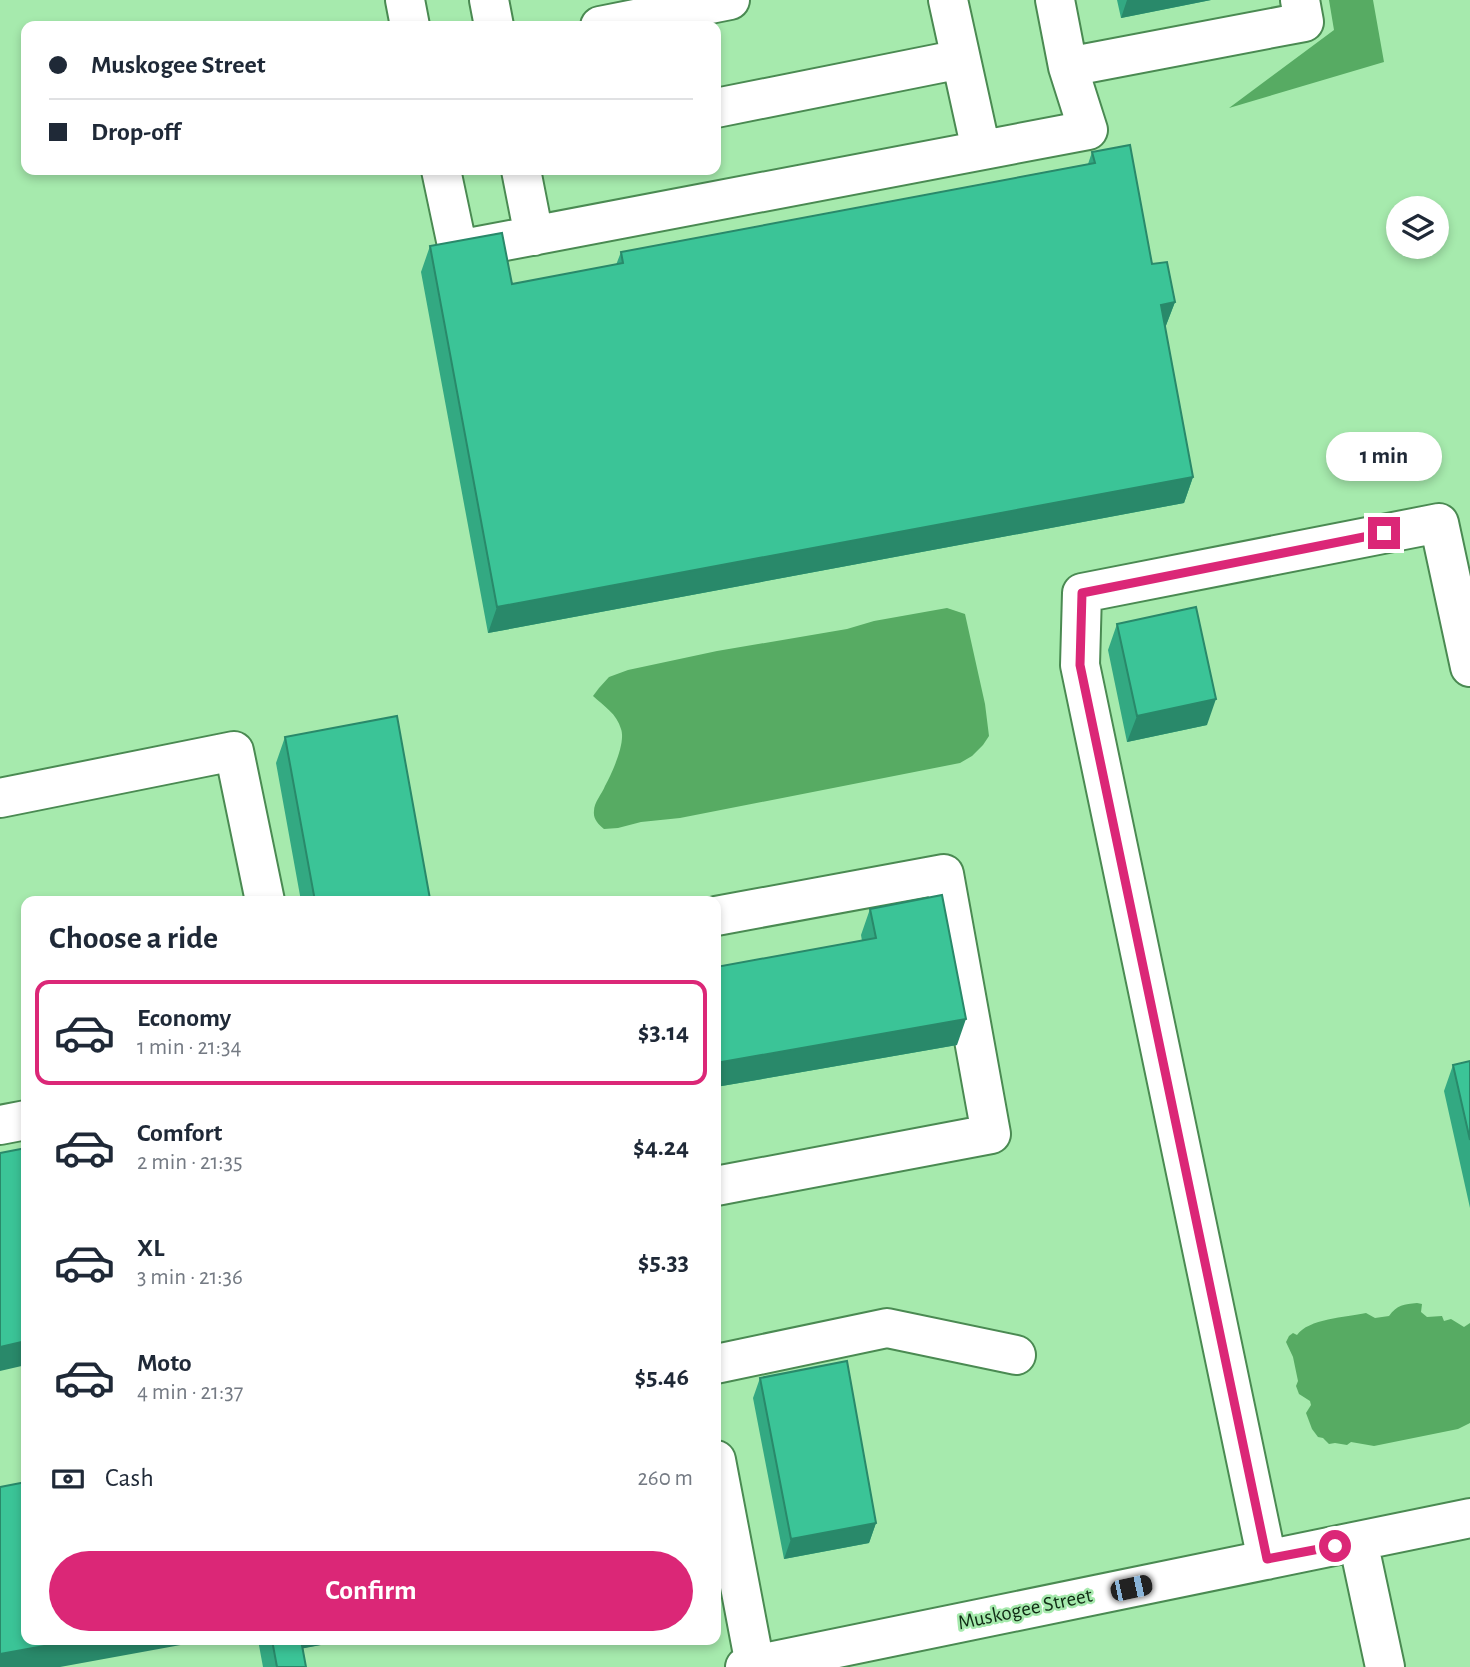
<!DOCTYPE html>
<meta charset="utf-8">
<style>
body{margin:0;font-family:"Alegreya Sans",sans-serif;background:#f2f2f3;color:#1f2937;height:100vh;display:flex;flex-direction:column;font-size:26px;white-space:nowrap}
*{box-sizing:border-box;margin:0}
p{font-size:23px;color:#747a83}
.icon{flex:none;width:38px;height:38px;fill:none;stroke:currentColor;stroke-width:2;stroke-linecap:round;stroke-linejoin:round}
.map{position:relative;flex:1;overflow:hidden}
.drawer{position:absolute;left:21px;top:896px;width:700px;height:749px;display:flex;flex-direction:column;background:#fff;border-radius:14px;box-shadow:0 4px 10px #0003}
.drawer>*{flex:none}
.guide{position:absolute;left:21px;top:21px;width:700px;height:154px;border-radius:14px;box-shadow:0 4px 10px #0003;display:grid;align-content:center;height:154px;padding:0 28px;background:#fff}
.tools{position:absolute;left:1386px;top:196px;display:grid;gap:14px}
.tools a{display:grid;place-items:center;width:63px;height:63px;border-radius:50%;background:#fff;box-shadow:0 4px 10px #0003;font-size:35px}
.end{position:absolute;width:32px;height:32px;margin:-16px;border:9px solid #db2777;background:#fff;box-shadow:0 0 0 4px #fff}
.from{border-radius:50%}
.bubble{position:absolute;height:49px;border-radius:24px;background:#fff;box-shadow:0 4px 10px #0003;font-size:23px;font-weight:700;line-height:49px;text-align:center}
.car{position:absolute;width:21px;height:42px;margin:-21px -10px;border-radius:9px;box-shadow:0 0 5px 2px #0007;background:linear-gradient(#222 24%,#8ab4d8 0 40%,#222 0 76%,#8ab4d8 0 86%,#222 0)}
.guide b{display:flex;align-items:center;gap:24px;height:66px;font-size:26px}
.guide b+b{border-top:2px solid #e0e1e3}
.guide i{width:18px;height:18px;background:#1f2937}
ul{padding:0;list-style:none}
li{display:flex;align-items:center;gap:21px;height:105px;margin:0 14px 10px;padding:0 14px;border:4px solid transparent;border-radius:14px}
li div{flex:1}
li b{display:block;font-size:26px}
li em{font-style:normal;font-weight:700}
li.selected{border-color:#db2777}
li>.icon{width:63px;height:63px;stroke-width:1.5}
h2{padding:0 28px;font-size:32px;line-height:84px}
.pay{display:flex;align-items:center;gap:18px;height:77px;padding:0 28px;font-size:26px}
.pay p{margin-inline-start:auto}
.cta{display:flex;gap:14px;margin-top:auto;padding:14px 28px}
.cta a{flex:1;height:80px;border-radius:42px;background:#db2777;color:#fff;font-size:28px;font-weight:700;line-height:80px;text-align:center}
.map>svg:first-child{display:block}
.water{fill:#57ab63}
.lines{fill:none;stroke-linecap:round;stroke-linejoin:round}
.minor-casing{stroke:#4a8a52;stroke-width:42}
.minor{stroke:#fff;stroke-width:38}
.wall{fill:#33a982}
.shaded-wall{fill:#29896a}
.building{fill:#3bc497;stroke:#29896a;stroke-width:2}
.route{stroke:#db2777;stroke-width:9}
.labels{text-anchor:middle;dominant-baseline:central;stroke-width:5;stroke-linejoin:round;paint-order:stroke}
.street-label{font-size:21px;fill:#112c15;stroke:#a6eaad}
</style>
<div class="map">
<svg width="1470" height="1667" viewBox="0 0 1470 1667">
<rect width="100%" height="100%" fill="#a6eaad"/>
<!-- water -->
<path class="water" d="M 1329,0 L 1373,0 L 1384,62 L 1229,108 L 1334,30 Z
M 947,608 L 965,614 L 985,704 L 989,736 L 983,745 L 972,756 L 960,763 L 680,818 L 641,822 L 618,828 L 604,829 C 598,824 593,819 594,811 C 594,802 602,794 605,786 C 612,773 626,743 621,729 C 617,714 604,706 593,696 L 599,688 L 609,677 L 628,670 L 717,651 L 847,629 L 874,621 Z
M 1417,1303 L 1422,1304 L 1421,1312 L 1427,1317 L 1442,1316 L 1444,1321 L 1451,1319 L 1464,1327 L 1470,1323 L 1470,1423 L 1458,1429 L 1374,1446 L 1351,1442 L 1347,1445 L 1335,1443 L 1329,1444 L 1323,1438 L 1318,1437 L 1312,1429 L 1306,1413 L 1311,1405 L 1310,1401 L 1299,1394 L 1296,1386 L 1298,1381 L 1293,1357 L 1286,1342 L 1289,1336 L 1293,1333 L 1297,1335 C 1308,1319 1346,1317 1366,1313 L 1375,1318 L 1389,1316 C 1397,1305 1404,1304 1417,1303 Z"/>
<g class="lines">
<!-- minor casing -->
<g class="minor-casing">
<path id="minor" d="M 405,0 L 410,26
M 489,0 L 494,26
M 948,0 L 981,150
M 600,26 L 730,0
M 1068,67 L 1304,22 L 1300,0
M 716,108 L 961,59
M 441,170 L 458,250 L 1088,130 L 1068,67 L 1055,0
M 521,170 L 534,236
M 0,798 L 234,751 L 265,901
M 716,916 L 944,874 L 991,1134 L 716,1186
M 0,1125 L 26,1120
M 716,1364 L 887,1328 L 1016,1355
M 716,1460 L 755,1665
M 1358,1541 L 1385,1667
M 1267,1560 L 1080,665 L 1082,593 L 1439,523 L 1470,667
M 745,1667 L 1470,1518"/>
</g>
<!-- minor -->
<use href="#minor" class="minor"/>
</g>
<!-- wall -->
<path class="wall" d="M 1117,0 L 1211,0 L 1121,18 Z
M 1092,152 L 1152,264 L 1175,302 L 1165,328 L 1193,477 L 1184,503 L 488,633 L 421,272 L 430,246 L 512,284 L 616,265 L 621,252 L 1088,164 Z
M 1117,624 L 1207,725 L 1127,742 L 1108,650 Z
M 285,737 L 429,901 L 301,901 L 276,763 Z
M 870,909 L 957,1045 L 716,1087 L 716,967 L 862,941 L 861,935 Z
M 1470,1061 L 1470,1208 L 1444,1091 L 1453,1065 Z
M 760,1378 L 876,1523 L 869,1543 L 784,1559 L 753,1398 Z
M 258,1640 L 337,1640 L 337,1642 L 303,1648 L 306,1667 L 263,1667 Z"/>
<!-- shaded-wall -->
<path class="shaded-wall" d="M 1127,0 L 1211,0 L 1121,18 Z
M 1175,302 L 1165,328 L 1161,305 Z
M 1193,477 L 1184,503 L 488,633 L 497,607 Z
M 1216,699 L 1207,725 L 1127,742 L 1137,716 Z
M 966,1019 L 957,1045 L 716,1087 L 716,1063 Z
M 26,1341 L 26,1365 L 0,1371 L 0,1347 Z
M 876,1523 L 869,1543 L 784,1559 L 791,1539 Z
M 77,1640 L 208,1640 L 60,1667 L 0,1667 L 0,1654 Z
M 293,1640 L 337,1640 L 337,1642 L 289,1651 Z"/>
<!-- building -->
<path class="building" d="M 1130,145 L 1152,264 L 1167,262 L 1175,302 L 1161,305 L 1193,477 L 497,607 L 430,246 L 502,233 L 512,284 L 623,263 L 621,252 L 1095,163 L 1092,152 Z
M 1196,607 L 1216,699 L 1137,716 L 1117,624 Z
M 397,716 L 430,899 L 416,901 L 315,901 L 285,737 Z
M 942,895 L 966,1019 L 716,1063 L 716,967 L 876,938 L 870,909 Z
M 1470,1061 L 1470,1140 L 1453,1065 Z
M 26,1148 L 26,1341 L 0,1347 L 0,1153 Z
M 847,1361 L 876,1523 L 791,1539 L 760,1378 Z
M 26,1482 L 26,1640 L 77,1640 L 0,1654 L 0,1487 Z
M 272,1640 L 301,1640 L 306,1667 L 277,1667 Z"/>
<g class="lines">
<!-- route -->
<path class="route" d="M 1335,1546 L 1267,1559 L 1080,665 L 1082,593 L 1384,533"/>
</g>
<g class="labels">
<!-- street labels -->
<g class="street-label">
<text transform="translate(1025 1609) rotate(-12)">Muskogee Street</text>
</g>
</g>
</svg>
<div class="tools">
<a><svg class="icon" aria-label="layers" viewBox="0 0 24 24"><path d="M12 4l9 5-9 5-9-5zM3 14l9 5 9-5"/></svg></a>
</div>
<i class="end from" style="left:1335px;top:1546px"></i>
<i class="end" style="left:1384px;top:533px"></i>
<div class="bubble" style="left:1326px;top:432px;width:116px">1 min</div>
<i class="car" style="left:1131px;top:1588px;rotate:78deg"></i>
<div class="guide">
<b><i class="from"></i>Muskogee Street</b>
<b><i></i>Drop-off</b>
</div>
<section class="drawer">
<h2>Choose a ride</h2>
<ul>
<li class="selected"><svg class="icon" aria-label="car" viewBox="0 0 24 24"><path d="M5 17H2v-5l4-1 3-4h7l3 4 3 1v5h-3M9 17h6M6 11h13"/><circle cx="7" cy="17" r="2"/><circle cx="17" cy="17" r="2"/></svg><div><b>Economy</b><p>1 min · 21:34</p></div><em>$3.14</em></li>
<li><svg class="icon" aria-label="car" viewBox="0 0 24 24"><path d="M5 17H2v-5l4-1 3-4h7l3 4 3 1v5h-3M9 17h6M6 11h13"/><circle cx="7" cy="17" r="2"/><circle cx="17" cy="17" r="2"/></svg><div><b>Comfort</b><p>2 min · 21:35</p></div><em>$4.24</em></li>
<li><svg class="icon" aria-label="car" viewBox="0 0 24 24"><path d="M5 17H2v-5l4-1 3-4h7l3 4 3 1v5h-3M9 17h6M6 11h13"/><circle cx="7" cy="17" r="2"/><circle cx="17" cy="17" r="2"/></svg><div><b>XL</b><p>3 min · 21:36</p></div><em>$5.33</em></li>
<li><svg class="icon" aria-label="car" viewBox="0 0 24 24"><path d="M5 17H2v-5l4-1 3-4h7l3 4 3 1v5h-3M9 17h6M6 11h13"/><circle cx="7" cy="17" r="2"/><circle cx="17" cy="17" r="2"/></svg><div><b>Moto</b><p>4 min · 21:37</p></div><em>$5.46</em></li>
</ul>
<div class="pay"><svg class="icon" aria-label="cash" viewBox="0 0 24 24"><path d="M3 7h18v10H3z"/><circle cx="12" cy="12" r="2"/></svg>Cash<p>260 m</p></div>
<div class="cta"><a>Confirm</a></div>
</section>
</div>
